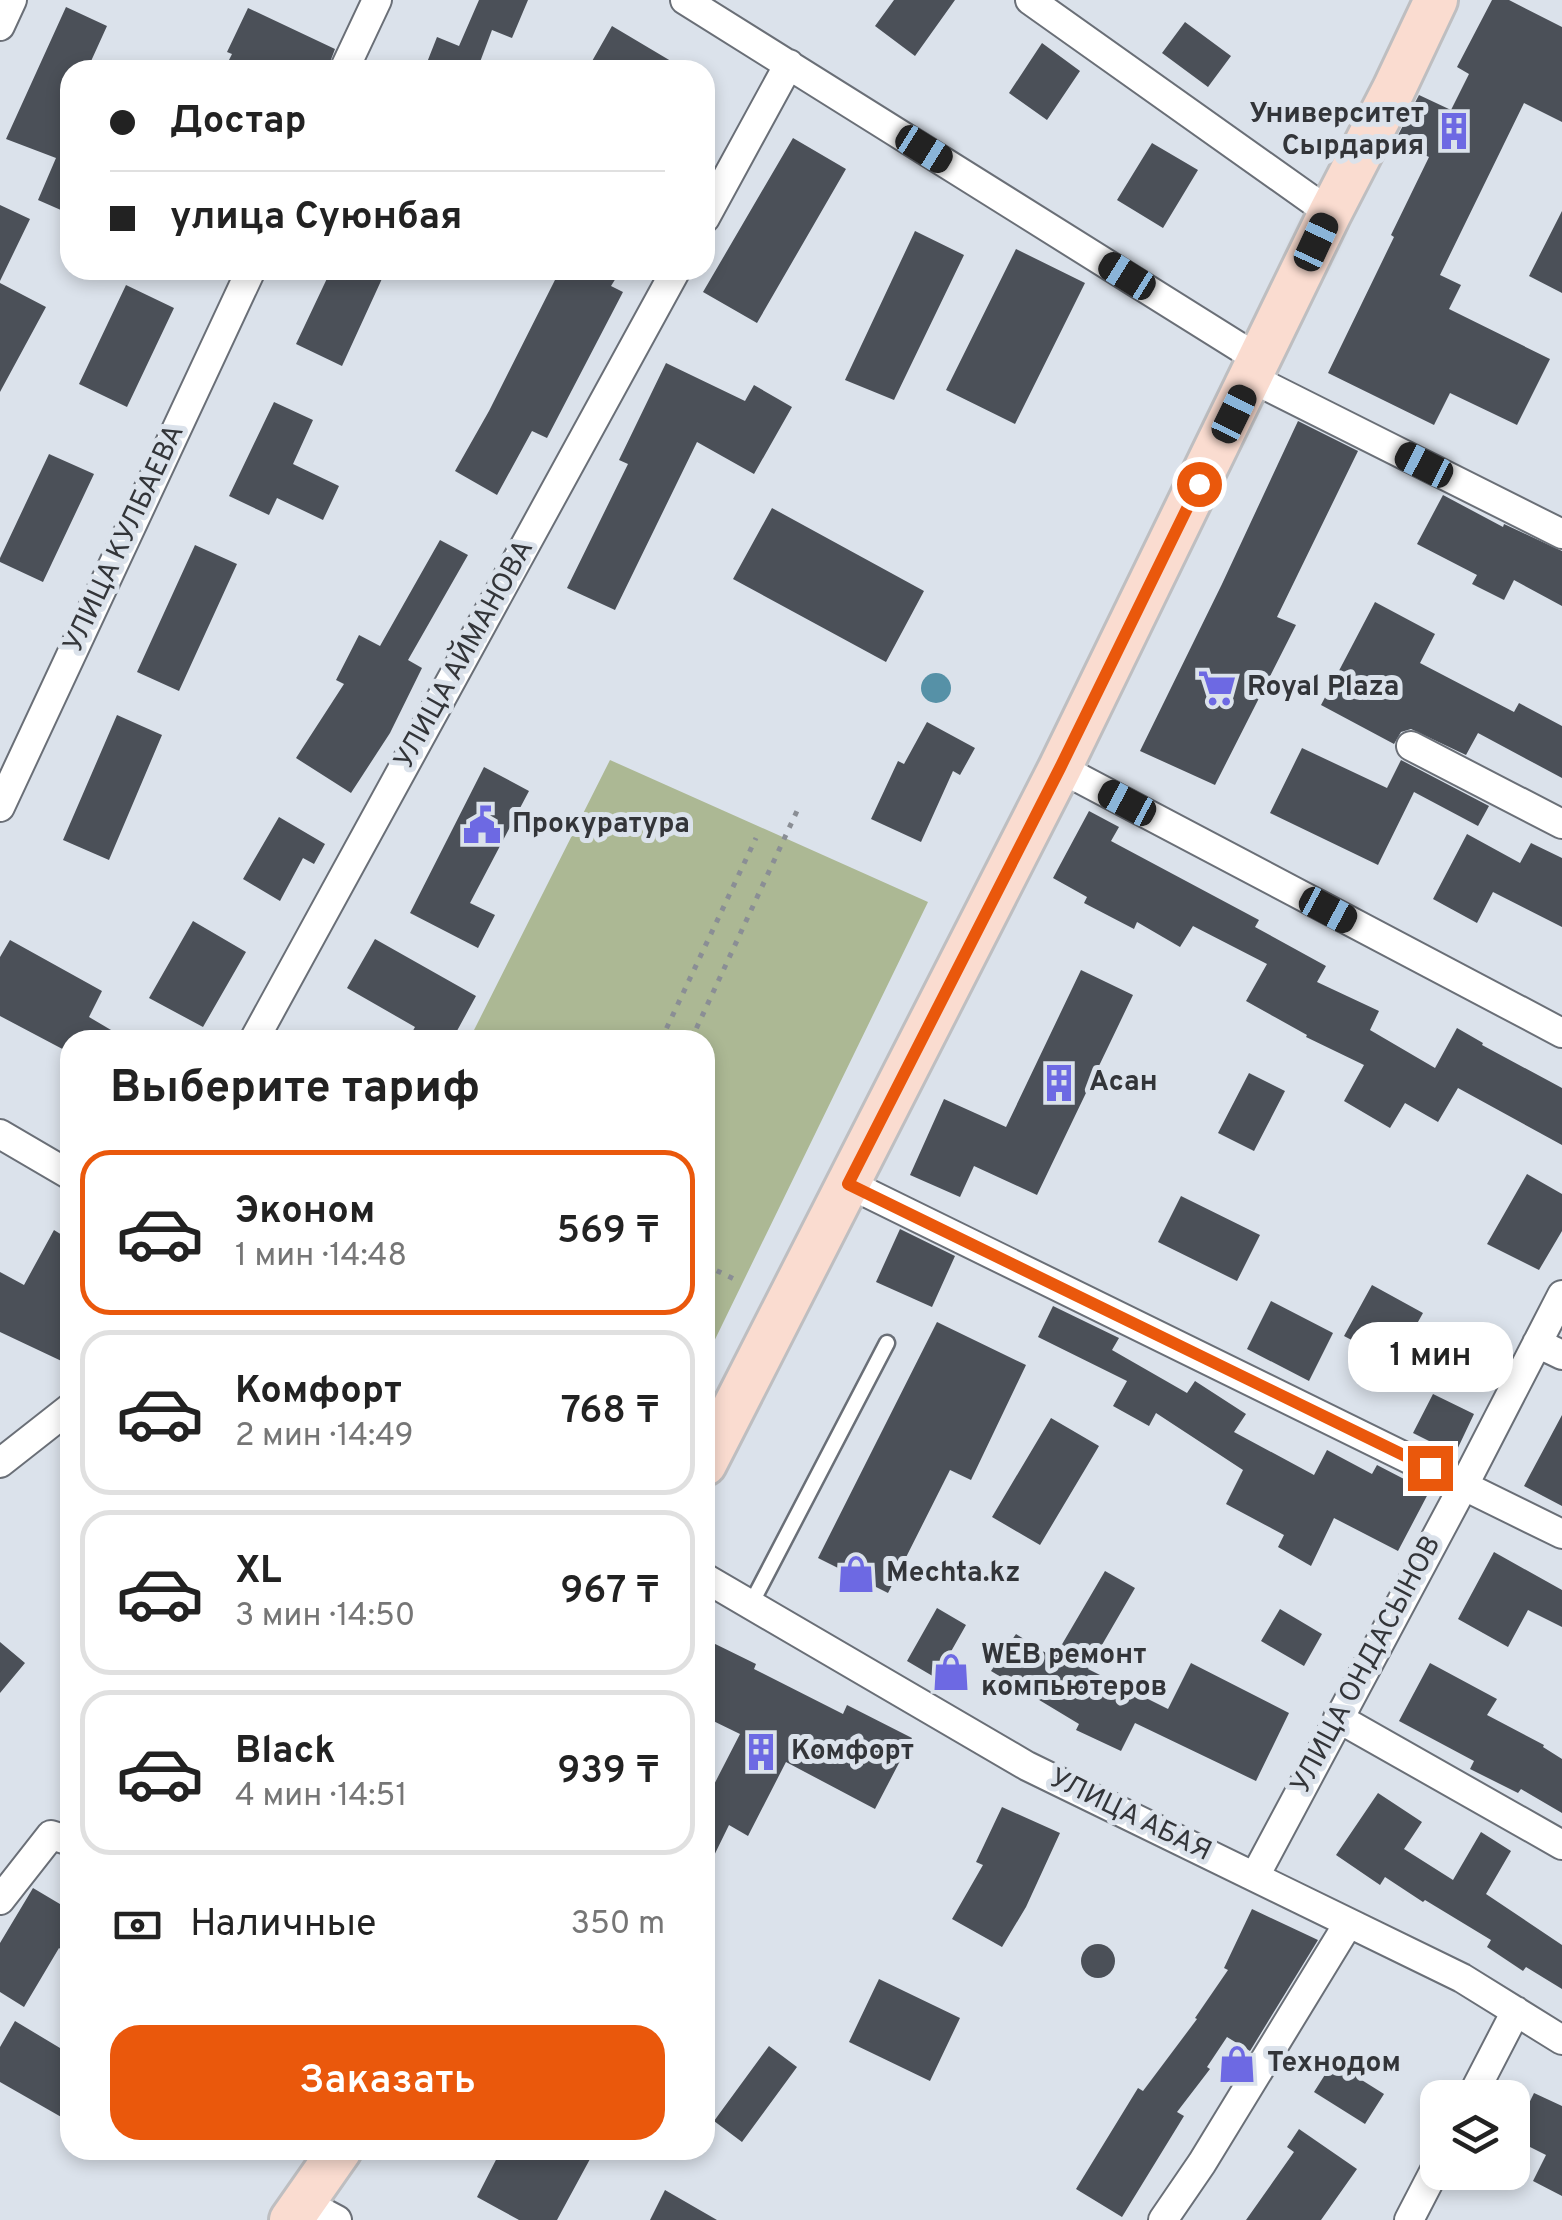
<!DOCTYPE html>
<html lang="ru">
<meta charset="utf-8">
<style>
body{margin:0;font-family:Overpass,sans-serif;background:#f2f2f2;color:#222;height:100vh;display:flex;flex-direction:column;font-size:38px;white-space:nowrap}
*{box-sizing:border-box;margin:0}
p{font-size:32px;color:#767676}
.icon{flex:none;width:55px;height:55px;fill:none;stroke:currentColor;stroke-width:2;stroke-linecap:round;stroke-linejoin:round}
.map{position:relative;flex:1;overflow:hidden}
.side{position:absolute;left:60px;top:1030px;width:655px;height:1130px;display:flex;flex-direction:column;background:#fff;border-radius:30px;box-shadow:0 5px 15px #0003}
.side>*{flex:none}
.banner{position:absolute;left:60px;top:60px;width:655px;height:220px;border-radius:30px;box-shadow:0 5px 15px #0003;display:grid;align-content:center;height:220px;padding:0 50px;background:#fff}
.tools{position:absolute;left:1420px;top:2080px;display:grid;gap:20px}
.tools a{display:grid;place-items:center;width:110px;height:110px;border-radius:20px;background:#fff;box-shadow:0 5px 15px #0003;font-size:50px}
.end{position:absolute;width:45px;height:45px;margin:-22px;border:12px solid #ea580c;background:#fff;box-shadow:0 0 0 5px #fff}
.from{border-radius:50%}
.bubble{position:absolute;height:70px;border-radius:30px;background:#fff;box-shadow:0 5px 15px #0003;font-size:32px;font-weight:600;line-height:70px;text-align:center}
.car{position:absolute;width:30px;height:60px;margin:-30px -15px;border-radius:12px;box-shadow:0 0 8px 2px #0007;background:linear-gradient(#222 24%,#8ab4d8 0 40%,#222 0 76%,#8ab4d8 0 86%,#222 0)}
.banner b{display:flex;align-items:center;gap:35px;height:95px;font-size:38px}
.banner b+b{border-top:2px solid #e0e0e0}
.banner i{width:25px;height:25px;background:#222}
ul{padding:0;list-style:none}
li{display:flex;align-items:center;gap:30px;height:165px;margin:0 20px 15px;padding:0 30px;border:5px solid #e0e0e0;border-radius:30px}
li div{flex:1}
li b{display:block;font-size:38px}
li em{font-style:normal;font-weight:600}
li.on{border-color:#ea580c}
li>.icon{width:90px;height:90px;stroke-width:1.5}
h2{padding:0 50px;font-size:45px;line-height:120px}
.pay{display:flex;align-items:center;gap:25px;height:110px;padding:0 50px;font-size:38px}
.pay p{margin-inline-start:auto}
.action{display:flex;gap:20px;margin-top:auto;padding:20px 50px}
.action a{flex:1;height:115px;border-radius:30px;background:#ea580c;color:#fff;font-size:40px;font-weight:600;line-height:115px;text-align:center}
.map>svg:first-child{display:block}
.green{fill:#acb894}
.water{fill:#5691a7}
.building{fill:#4b5058}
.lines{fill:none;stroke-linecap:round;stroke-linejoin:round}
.lane-casing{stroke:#6a6f77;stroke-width:19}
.street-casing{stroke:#6a6f77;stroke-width:32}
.primary-casing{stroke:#bebec0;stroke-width:48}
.path{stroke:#8a8e95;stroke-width:5;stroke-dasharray:5 8;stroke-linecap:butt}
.lane{stroke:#fff;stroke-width:14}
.street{stroke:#fff;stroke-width:28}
.primary{stroke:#fadcd0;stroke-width:42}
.route{stroke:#ea580c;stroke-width:12}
.labels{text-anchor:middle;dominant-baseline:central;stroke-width:10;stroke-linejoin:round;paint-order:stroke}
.poi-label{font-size:28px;font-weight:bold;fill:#333539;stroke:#dbe2eb;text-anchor:start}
.street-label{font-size:28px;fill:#333539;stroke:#dbe2eb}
</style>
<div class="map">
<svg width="1562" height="2220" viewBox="0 0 1562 2220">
<rect width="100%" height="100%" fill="#dbe2eb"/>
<!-- green -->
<path class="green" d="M 610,760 L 928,902 L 705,1360 L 705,1040 L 469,1040 Z"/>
<!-- water -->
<path class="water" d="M921 688a15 15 0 1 1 30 0a15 15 0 1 1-30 0Z"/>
<!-- building -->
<path class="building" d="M 479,0 L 528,0 L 512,38 L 492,30 L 477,70 L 424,70 L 437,37 L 459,46 Z
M 894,0 L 955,0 L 915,56 L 875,26 Z
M 1492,0 L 1509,0 L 1562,27 L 1562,122 L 1524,103 L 1440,275 L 1461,285 L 1449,309 L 1550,359 L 1517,425 L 1450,393 L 1434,425 L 1328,373 L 1394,237 L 1391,235 L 1429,157 L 1395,141 L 1419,95 L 1451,110 L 1469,74 L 1457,67 Z
M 66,7 L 107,26 L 87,70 L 70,70 L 70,214 L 38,200 L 56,158 L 6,139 Z
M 248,8 L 335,49 L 327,70 L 224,70 L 232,54 L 227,52 Z
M 1185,22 L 1231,56 L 1208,87 L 1162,53 Z
M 612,26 L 686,70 L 587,70 Z
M 1042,43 L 1080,71 L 1047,120 L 1009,93 Z
M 793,138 L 846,169 L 757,323 L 703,292 Z
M 1152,143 L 1198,170 L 1163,228 L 1117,200 Z
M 0,205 L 30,219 L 0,281 Z
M 1562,211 L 1562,293 L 1529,276 Z
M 915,231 L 964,255 L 894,400 L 845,380 Z
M 1016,249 L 1085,283 L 1015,424 L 946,390 Z
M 331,270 L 386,270 L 342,366 L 296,344 Z
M 560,270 L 621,270 L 611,286 L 623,292 L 547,438 L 532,431 L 497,495 L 455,471 L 489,411 Z
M 0,283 L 46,307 L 0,392 Z
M 126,285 L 174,308 L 127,407 L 79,384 Z
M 666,363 L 745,401 L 754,385 L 792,407 L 754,474 L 697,442 L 615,610 L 567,588 L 628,464 L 619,460 Z
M 274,402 L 313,420 L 293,464 L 339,486 L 323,520 L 277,498 L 269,515 L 229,496 Z
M 1298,421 L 1358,451 L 1277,617 L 1296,625 L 1215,785 L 1140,751 L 1222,584 Z
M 49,454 L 94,474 L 43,582 L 0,562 L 0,558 Z
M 1443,495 L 1503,527 L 1504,524 L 1562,551 L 1562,606 L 1514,580 L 1504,600 L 1472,584 L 1477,575 L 1417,544 Z
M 772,508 L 924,591 L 886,662 L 733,579 Z
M 440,540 L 468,555 L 408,660 L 422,668 L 390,733 L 351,793 L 296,758 L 344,684 L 336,680 L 359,635 L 380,646 Z
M 195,545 L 237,564 L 179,691 L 137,672 Z
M 1375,602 L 1435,634 L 1420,663 L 1514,712 L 1519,703 L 1562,726 L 1562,778 L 1478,733 L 1466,755 L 1411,729 L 1401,732 L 1394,744 L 1321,705 Z
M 117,715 L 162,735 L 109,860 L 63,840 Z
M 927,722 L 975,748 L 960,775 L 953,771 L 921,842 L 871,819 L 898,761 L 904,764 Z
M 1302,748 L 1387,788 L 1401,760 L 1489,806 L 1478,826 L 1414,792 L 1378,865 L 1270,813 Z
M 484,767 L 529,791 L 470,903 L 495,915 L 478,948 L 410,913 Z
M 1089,811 L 1119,827 L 1111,841 L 1259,920 L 1255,927 L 1326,966 L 1317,982 L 1379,1011 L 1370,1030 L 1435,1068 L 1457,1028 L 1483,1043 L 1482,1045 L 1562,1088 L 1562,1145 L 1458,1088 L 1438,1122 L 1405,1103 L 1390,1128 L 1344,1101 L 1364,1065 L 1306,1037 L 1307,1035 L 1246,1001 L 1267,964 L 1193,926 L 1180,947 L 1137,922 L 1134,929 L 1084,903 L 1087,897 L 1053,878 Z
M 279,817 L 325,844 L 314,864 L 303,858 L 280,901 L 243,879 Z
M 1467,834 L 1520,863 L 1531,843 L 1562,858 L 1562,927 L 1493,892 L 1477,923 L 1433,899 Z
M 193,921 L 246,952 L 203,1027 L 149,998 Z
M 375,939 L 476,996 L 452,1040 L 408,1040 L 415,1027 L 347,988 Z
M 10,940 L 102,991 L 89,1017 L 128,1040 L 70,1040 L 70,1053 L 0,1016 L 0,957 Z
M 1081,970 L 1133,995 L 1037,1195 L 974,1166 L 960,1197 L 910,1175 L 944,1099 L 1006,1127 Z
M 1249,1073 L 1285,1091 L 1254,1151 L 1218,1133 Z
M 1527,1174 L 1562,1194 L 1562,1231 L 1539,1270 L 1487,1244 Z
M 1181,1196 L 1260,1235 L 1237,1281 L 1158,1242 Z
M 900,1229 L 955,1256 L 932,1307 L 876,1282 Z
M 54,1230 L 70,1240 L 70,1365 L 0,1332 L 0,1272 L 24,1285 Z
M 1372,1285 L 1423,1313 L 1395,1363 L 1344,1336 Z
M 1271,1301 L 1333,1333 L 1309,1381 L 1247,1349 Z
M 1053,1306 L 1119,1338 L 1112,1350 L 1187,1393 L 1195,1381 L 1246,1414 L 1234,1432 L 1314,1475 L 1327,1450 L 1372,1474 L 1377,1465 L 1429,1492 L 1398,1551 L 1334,1518 L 1311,1566 L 1278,1547 L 1284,1535 L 1226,1504 L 1243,1470 L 1156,1413 L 1149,1426 L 1113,1406 L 1127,1381 L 1038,1337 Z
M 937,1322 L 1026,1365 L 971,1480 L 950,1470 L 888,1593 L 818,1558 Z
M 1433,1394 L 1474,1414 L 1455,1454 L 1413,1433 Z
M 1562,1415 L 1562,1506 L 1524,1486 Z
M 1051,1418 L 1099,1446 L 1040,1545 L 992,1517 Z
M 1494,1552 L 1562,1590 L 1562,1627 L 1528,1610 L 1508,1647 L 1458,1619 Z
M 1105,1571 L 1135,1588 L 1088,1669 L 1168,1709 L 1191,1663 L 1289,1713 L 1256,1781 L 1135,1723 L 1121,1751 L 1076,1730 L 1079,1724 L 991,1671 L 1016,1634 L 1054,1658 Z
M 937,1608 L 966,1625 L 936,1678 L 907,1661 Z
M 1280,1609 L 1322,1634 L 1304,1666 L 1261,1641 Z
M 705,1639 L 756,1664 L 754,1669 L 843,1714 L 847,1705 L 912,1738 L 875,1809 L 786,1762 L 748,1836 L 729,1825 L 705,1874 L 705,1802 L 740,1734 L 705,1717 Z
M 0,1642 L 25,1663 L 0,1693 Z
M 1430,1663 L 1497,1699 L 1487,1715 L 1544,1745 L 1543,1747 L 1562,1759 L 1562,1813 L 1521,1789 L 1518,1793 L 1470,1769 L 1474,1761 L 1399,1721 Z
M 1378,1793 L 1422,1822 L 1404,1849 L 1453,1880 L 1481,1832 L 1511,1851 L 1486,1894 L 1562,1945 L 1562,1989 L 1526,1967 L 1523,1971 L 1487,1947 L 1491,1940 L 1425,1900 L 1423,1902 L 1385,1877 L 1380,1885 L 1336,1855 Z
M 1002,1807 L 1060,1833 L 1026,1907 L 1002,1947 L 952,1919 L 983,1865 L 976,1862 Z
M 33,1888 L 70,1910 L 70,1956 L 59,1948 L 24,2007 L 0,1992 L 0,1943 Z
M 1252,1909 L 1318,1940 L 1250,2051 L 1227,2037 L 1207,2067 L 1210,2069 L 1177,2112 L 1184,2116 L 1122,2217 L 1076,2189 L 1138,2088 L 1143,2091 L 1197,2019 L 1195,2018 L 1228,1970 L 1224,1968 Z
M1081 1961a17 17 0 1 1 34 0a17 17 0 1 1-34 0Z
M 879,1979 L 960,2018 L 930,2081 L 849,2042 Z
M 15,2021 L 70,2054 L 70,2122 L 0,2082 L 0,2047 Z
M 769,2046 L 797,2067 L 742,2142 L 714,2121 Z
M 1333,2062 L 1384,2094 L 1365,2124 L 1314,2092 Z
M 1534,2093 L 1562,2106 L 1562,2196 L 1533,2181 L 1546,2155 L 1512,2138 Z
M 1299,2129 L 1357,2169 L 1321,2220 L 1246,2220 L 1294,2152 L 1287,2147 Z
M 501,2150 L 574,2150 L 590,2159 L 557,2220 L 519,2220 L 477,2197 Z
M 665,2190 L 717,2220 L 650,2220 Z"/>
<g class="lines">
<!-- lane casing -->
<g class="lane-casing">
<path id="lane" d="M 751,1604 L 887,1343"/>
</g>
<!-- street casing -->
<g class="street-casing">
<path id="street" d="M 685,0 L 1260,360
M 1030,0 L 1330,213
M 0,26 L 12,0
M 344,70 L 377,0
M 705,218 L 789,64
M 1251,378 L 1562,534
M 1411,746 L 1562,824
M 1060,768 L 1562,1033
M 0,807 L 251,270
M 254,1040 L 676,270
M 0,1134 L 70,1175
M 849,1184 L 1562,1534
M 1537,1343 L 1562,1355
M 0,1463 L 70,1408
M 705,1578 L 1027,1766 L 1462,1978 L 1562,2040
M 1338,1718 L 1562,1845
M 1255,1876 L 1464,1485 L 1562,1295
M 0,1900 L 51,1835 L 70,1841
M 1471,2098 L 1516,2011
M 305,2203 L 337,2220
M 1163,2220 L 1202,2163 L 1348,1924
M 1409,2220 L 1438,2164"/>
</g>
<!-- primary casing -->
<g class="primary-casing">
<path id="primary" d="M 705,1464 L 1060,768 L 1330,213 L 1394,89 L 1436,0
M 291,2220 L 340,2150"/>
</g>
<!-- path -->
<path class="path" d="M 661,1040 L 756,838
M 691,1040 L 797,811
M 705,1265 L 734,1279"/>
<!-- lane -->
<use href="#lane" class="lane"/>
<!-- street -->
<use href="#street" class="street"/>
<!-- primary -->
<use href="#primary" class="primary"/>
</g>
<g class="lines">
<!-- route -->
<path class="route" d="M 1199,484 L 1060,768 L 848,1184 L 1430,1468"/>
</g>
<!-- icons -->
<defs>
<g id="building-bare" transform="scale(3)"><path d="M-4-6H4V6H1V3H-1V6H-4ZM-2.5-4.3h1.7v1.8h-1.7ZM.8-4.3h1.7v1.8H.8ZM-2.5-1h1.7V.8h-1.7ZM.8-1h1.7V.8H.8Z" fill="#6d69e3" stroke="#dbe2eb" stroke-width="2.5" paint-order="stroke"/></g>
<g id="supermarket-bare" transform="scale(3)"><path d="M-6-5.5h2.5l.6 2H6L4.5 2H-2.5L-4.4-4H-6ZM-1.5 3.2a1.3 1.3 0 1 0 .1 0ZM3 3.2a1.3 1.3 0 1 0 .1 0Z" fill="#6d69e3" stroke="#dbe2eb" stroke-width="2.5" paint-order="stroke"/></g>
<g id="civic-bare" transform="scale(3)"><path d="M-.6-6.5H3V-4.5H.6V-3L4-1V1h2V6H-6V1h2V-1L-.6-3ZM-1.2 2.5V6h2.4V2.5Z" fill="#6d69e3" stroke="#dbe2eb" stroke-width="2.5" paint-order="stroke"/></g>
<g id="shop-bare" transform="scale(3)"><path d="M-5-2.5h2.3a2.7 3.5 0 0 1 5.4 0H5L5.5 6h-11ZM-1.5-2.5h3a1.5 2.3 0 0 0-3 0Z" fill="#6d69e3" stroke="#dbe2eb" stroke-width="2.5" paint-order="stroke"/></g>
</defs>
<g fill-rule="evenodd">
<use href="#building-bare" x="1454" y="131"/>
<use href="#supermarket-bare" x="1217" y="688"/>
<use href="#civic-bare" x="482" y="825"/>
<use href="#building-bare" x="1059" y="1083"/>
<use href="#shop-bare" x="856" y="1574"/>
<use href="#shop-bare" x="951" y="1672"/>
<use href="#building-bare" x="761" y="1752"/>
<use href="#shop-bare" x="1237" y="2064"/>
</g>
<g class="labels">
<!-- poi labels -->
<g class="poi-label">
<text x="1424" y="115" text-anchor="end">Университет<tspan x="1424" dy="32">Сырдария</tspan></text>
<text x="1247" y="688">Royal Plaza</text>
<text x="512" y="825">Прокуратура</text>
<text x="1089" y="1083">Асан</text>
<text x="886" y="1574">Mechta.kz</text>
<text x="981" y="1656">WEB ремонт<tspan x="981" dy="32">компьютеров</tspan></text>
<text x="791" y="1752">Комфорт</text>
<text x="1267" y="2064">Технодом</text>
</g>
<!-- street labels -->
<g class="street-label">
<text transform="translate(125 539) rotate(-65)">УЛИЦА КУЛБАЕВА</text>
<text transform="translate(465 655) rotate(-61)">УЛИЦА АЙМАНОВА</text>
<text transform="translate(1367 1665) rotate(-62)">УЛИЦА ОНДАСЫНОВ</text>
<text transform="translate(1130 1816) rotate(26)">УЛИЦА АБАЯ</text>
</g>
</g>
</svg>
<div class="tools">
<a><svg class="icon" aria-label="layers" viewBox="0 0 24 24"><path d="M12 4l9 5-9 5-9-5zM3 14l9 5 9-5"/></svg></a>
</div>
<i class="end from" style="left:1199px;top:484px"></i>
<i class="end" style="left:1430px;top:1468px"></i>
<div class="bubble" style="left:1348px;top:1322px;width:165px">1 мин</div>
<i class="car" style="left:924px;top:149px;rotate:122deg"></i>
<i class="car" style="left:1316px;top:242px;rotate:25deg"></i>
<i class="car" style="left:1127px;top:276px;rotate:302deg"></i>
<i class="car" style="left:1234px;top:414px;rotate:26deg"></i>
<i class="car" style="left:1424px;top:465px;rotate:297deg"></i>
<i class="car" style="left:1127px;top:803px;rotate:298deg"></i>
<i class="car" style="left:1328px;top:910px;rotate:118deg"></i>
<div class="banner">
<b><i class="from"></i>Достар</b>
<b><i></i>улица Суюнбая</b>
</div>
<section class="side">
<h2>Выберите тариф</h2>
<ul>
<li class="on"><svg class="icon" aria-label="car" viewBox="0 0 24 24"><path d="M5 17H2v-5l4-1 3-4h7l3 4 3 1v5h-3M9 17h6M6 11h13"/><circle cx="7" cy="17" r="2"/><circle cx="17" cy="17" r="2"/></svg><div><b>Эконом</b><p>1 мин · 14:48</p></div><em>569 ₸</em></li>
<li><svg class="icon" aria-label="car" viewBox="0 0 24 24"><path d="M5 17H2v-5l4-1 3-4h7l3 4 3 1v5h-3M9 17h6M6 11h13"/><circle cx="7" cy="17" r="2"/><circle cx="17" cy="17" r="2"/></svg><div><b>Комфорт</b><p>2 мин · 14:49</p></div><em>768 ₸</em></li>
<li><svg class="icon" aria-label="car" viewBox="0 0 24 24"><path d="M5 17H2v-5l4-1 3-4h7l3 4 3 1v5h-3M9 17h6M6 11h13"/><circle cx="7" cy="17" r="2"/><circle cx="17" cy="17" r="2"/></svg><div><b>XL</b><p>3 мин · 14:50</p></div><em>967 ₸</em></li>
<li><svg class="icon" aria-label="car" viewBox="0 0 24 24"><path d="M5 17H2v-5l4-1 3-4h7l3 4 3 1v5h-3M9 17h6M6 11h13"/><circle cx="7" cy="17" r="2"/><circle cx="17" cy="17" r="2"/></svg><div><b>Black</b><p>4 мин · 14:51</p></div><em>939 ₸</em></li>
</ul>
<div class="pay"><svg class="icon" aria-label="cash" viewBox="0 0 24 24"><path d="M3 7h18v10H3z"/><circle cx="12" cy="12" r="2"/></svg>Наличные<p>350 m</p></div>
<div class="action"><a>Заказать</a></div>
</section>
</div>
